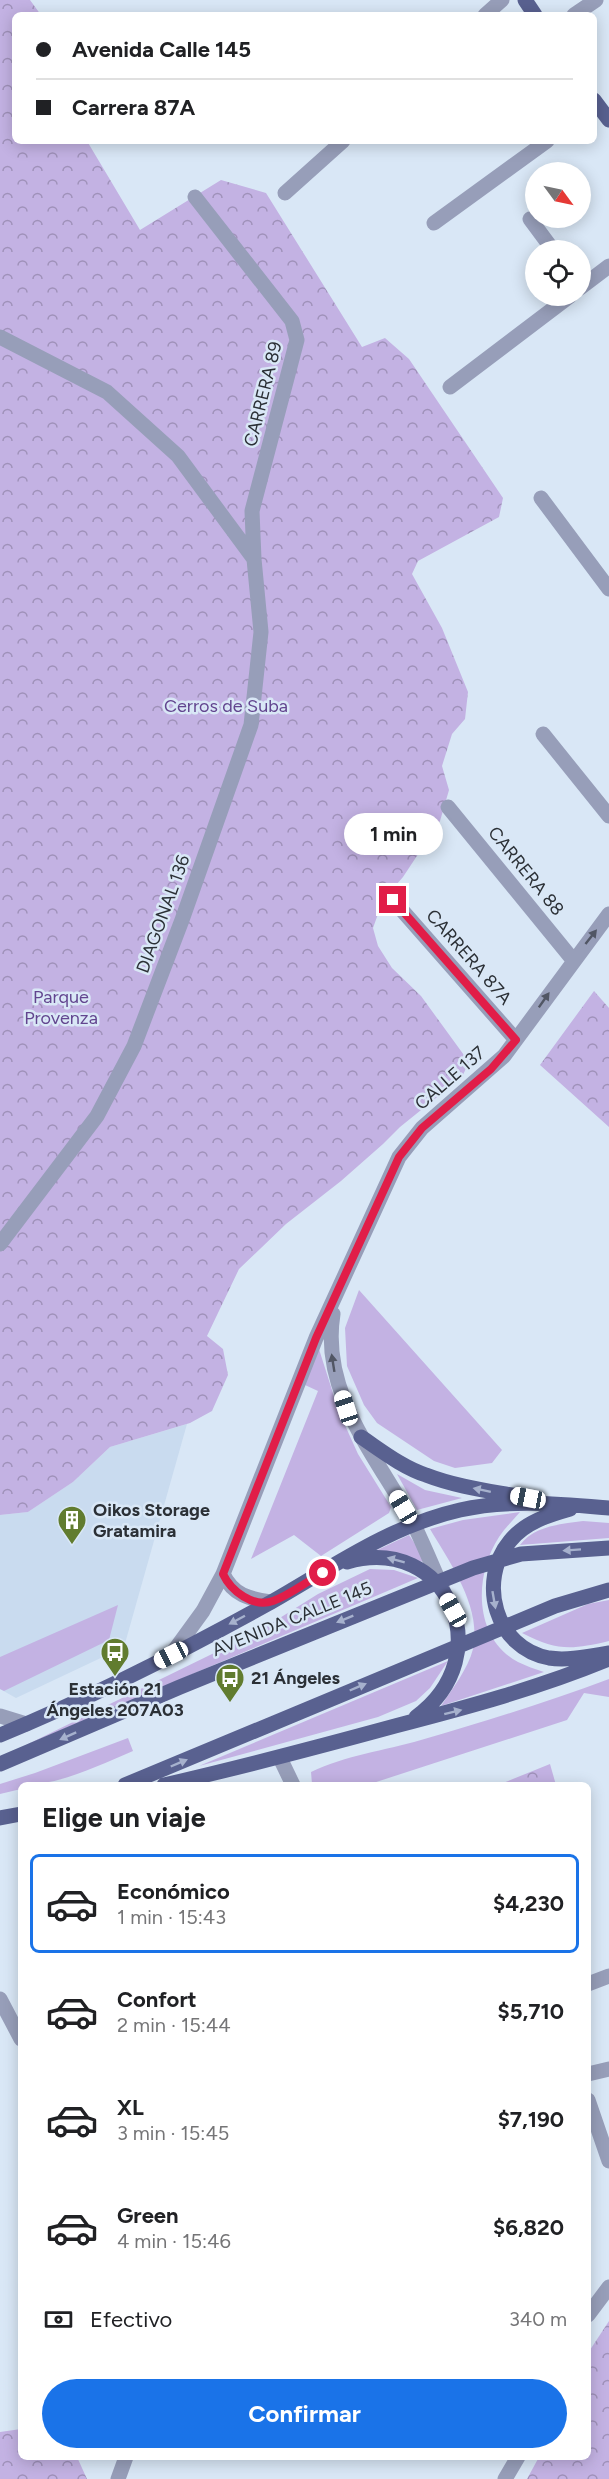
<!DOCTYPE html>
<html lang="es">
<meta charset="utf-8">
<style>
body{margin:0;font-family:Figtree,sans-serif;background:#f2f2f2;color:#202124;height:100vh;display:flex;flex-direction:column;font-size:22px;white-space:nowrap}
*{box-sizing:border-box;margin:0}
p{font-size:20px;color:#757577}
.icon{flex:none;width:33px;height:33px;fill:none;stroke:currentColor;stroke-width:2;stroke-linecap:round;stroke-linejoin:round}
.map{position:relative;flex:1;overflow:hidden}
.details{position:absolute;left:18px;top:1782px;width:573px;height:678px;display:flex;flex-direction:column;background:#fff;border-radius:9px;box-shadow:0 3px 15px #0003}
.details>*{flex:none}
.hud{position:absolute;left:12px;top:12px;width:585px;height:132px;border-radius:9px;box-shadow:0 3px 15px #0003;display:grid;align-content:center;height:132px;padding:0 24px;background:#fff}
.needle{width:39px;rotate:123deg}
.fabs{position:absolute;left:525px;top:162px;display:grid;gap:12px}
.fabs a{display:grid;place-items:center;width:66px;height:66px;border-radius:50%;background:#fff;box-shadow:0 3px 15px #0003;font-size:30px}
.end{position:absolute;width:27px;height:27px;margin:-14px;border:8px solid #e11d48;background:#fff;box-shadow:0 0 0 3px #fff}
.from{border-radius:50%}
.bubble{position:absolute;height:42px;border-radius:21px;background:#fff;box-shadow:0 3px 15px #0003;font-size:20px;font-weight:700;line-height:42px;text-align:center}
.car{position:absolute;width:18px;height:36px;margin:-18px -9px;border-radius:8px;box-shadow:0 0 4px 2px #0007;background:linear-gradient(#fff 24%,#345 0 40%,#fff 0 76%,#345 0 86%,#fff 0)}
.hud b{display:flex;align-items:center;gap:21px;height:57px;font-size:22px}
.hud b+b{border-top:2px solid #e0e0e0}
.hud i{width:15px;height:15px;background:#202124}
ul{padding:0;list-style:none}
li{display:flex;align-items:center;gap:18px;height:99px;margin:0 12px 9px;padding:0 12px;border:3px solid transparent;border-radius:9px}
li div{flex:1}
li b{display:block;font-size:22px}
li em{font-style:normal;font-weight:700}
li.selected{border-color:#1a73e8}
li>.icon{width:54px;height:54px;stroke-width:1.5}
h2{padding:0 24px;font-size:27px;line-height:72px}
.pay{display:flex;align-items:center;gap:15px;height:66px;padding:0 24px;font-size:22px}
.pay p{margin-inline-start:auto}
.action{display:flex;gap:12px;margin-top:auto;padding:12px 24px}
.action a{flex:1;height:69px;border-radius:36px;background:#1a73e8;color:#fff;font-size:24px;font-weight:700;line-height:69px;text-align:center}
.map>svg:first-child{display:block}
.built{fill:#c9dbef}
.green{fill:#c3b2e3}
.forest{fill:url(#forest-crowns)}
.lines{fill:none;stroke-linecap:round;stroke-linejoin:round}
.minor{stroke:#979eb9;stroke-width:15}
.major{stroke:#596190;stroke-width:15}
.oneway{fill:#515664}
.oneway2{fill:#a6b1cd}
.route{stroke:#e11d48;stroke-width:8}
.labels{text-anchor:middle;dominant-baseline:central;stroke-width:5;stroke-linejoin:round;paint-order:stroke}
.street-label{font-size:18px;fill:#2b3036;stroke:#d9e7f6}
.park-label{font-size:18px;fill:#62458f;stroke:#d9e7f6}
.poi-label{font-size:18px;font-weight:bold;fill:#2b3036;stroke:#d9e7f6;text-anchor:start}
</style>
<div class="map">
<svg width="609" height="2479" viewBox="0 0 609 2479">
<defs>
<pattern id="forest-crowns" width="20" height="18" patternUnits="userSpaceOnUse" patternTransform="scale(1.5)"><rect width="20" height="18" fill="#c3b2e3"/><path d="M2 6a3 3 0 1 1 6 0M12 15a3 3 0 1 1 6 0" fill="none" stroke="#9f91b9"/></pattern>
</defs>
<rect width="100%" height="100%" fill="#d9e7f6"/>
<!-- built -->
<path class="built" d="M 187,1424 L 124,1647 L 16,1698 L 0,1689 L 0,1515 L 28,1512 L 73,1482 L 110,1447 Z"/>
<!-- green -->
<path class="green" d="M 359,1290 L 502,1450 L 492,1463 L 455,1468 L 434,1461 L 377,1423 L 364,1405 L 347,1366 L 345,1328 Z
M 318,1346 L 339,1412 L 358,1454 L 391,1507 L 389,1513 L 321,1556 L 294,1535 L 251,1559 L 318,1391 L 305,1385 Z
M 397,1474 L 425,1490 L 462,1498 L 417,1510 Z
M 520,1512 C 513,1520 505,1528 499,1537 C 474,1575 473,1638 518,1662 C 526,1666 535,1669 544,1672 L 441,1706 C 452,1689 468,1669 473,1649 C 482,1607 450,1563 430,1529 L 463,1520 Z
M 583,1521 L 609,1523 L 609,1538 L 520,1545 C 534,1526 561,1524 583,1521 Z
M 409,1535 L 428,1563 L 384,1552 L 371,1553 Z
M 370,1569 L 394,1570 L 418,1578 L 26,1745 L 259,1631 L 318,1594 Z
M 609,1600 L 609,1641 C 571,1650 557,1651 522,1633 L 588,1604 Z
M 118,1605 L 109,1640 L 4,1691 L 0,1689 L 0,1657 Z
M 448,1661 L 430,1688 L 416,1701 L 378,1717 L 199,1766 Z
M 609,1679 L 609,1697 L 584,1693 L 567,1720 L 367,1785 L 312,1784 L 311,1772 C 346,1755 384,1751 421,1740 C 484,1722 547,1702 609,1679 Z
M 128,1738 L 133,1751 C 97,1766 61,1785 21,1785 L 21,1789 L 0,1794 L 0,1784 L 35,1773 Z"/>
<!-- forest -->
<path class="forest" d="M 0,0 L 30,0 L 41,15 L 15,15 L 15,141 L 87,141 L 140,230 L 221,180 L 266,193 L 362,347 L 385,338 L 409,359 L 503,498 L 499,517 L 418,561 L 412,574 L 442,628 L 468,692 L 465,719 L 452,734 L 442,766 L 449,790 L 440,821 L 403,877 L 383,900 L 373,928 L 378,946 L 392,968 L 421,996 L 469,1062 L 462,1077 L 400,1127 L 383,1144 L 341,1181 L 286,1224 L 239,1269 L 207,1336 L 223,1349 L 228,1375 L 212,1411 L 190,1423 L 110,1447 L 73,1482 L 28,1512 L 0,1515 Z
M 594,991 L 609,1008 L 609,1127 L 540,1065 Z
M 550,1764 L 556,1785 L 498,1785 Z
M 609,2321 L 609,2479 L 527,2479 L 539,2457 L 588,2457 L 588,2353 Z
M 21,2429 L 21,2457 L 77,2457 L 87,2479 L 0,2479 L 0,2432 Z"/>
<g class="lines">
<!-- minor -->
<path class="minor" d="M 485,15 L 502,0
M 574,15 L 596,0
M 285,193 L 343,141
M 530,219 L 553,250
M 434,223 L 547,141
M 580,288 L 609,266
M 0,337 L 107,392 L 178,456 L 254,559
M 450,387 L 570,296
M 541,498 L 609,589
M 543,734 L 609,816
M 448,807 L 573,960
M 393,900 L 516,1040
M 0,1244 L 97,1116 L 134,1046 L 182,920 L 251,725 L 261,632 L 254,559 L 252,511 L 297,340 L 292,321 L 195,197
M 333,1314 C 320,1394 378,1458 413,1523 C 424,1545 433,1568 443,1590
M 223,1574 C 233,1595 249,1599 271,1602
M 171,1655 L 203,1611 L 223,1574 L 316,1338 L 399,1157 L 422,1128 L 504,1056 L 609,914
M 0,1716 L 26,1724
M 280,1758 L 293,1785
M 588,1984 L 609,1976
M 0,1999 L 21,2039
M 588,2074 L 609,2069
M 588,2100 L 609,2161
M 588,2315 L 609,2287
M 118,2479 L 126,2457
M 505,2479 L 518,2457"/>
<!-- major -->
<path class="major" d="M 525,0 L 535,15
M 594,100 L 609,120
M 361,1437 C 382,1451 402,1467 426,1475 C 457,1487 490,1491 522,1497
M 570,1509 C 549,1515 525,1522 510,1541 C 477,1581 495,1648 549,1658 C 568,1661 590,1656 609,1653
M 347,1562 C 447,1533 501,1655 416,1717
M 0,1735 C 93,1697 185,1650 273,1601 C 334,1566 390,1526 460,1510 C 508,1499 560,1504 609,1508
M 0,1764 L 180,1687 L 473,1568 L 521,1554 L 609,1548
M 125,1785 L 555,1606 L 609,1590
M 164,1785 C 242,1767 318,1747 395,1726 C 468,1707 539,1688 609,1659
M 0,1818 L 21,1814"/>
</g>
<!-- one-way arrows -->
<defs><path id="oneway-solid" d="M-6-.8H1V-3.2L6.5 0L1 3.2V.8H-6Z" transform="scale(1.5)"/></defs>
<g class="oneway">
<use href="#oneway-solid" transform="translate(591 937) rotate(-52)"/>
<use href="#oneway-solid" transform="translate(544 1000) rotate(-55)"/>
<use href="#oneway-solid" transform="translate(333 1363) rotate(-99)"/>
</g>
<g class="oneway2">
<use href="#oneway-solid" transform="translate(482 1490) rotate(-168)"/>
<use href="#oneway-solid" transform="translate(572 1550) rotate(176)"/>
<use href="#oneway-solid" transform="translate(396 1560) rotate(-165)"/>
<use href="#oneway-solid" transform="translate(494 1600) rotate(80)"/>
<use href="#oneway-solid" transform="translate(345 1619) rotate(158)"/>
<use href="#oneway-solid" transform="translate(237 1620) rotate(152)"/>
<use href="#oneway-solid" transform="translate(358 1687) rotate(-23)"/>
<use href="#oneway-solid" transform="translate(453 1712) rotate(-14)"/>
<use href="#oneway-solid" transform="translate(68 1736) rotate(156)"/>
<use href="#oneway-solid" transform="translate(179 1763) rotate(-23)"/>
</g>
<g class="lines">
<!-- route -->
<path class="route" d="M 323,1573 C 307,1581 290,1595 273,1601 C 253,1608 231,1591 223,1574 L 316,1338 L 399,1157 L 422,1128 L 491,1069 L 516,1040 L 393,900"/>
</g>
<!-- icons -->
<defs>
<g id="building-pin" transform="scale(1.5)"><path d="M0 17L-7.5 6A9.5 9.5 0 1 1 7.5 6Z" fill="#617c2f" stroke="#d9e7f6"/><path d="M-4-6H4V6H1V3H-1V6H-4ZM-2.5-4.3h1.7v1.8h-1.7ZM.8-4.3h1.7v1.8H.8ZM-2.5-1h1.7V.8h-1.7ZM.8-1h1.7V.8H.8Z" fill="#fff"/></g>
<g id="bus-pin" transform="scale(1.5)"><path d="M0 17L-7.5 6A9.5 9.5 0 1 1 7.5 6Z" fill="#617c2f" stroke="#d9e7f6"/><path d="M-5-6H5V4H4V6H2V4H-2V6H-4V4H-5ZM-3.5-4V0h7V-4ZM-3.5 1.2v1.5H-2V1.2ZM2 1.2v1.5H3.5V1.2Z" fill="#fff"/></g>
</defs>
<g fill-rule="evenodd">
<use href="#building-pin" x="72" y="1520"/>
<use href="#bus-pin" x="115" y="1652"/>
<use href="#bus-pin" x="230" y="1678"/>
</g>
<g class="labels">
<!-- street labels -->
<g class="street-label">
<text transform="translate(263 394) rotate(-76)">CARRERA 89</text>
<text transform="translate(526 871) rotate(51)">CARRERA 88</text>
<text transform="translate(163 914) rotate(-70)">DIAGONAL 136</text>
<text transform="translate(469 957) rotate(49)">CARRERA 87A</text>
<text transform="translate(450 1078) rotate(-41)">CALLE 137</text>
<text transform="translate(292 1619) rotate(-22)">AVENIDA CALLE 145</text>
</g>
<!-- park labels -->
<g class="park-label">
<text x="226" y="706">Cerros de Suba</text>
<text x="61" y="997">Parque<tspan x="61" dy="21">Provenza</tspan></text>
</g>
<!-- poi labels -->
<g class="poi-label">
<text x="93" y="1510">Oikos Storage<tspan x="93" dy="21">Gratamira</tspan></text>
<text x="251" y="1678">21 Ángeles</text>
<text x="115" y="1689" text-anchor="middle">Estación 21<tspan x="115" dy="21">Ángeles 207A03</tspan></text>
</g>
</g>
</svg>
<div class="fabs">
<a><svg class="needle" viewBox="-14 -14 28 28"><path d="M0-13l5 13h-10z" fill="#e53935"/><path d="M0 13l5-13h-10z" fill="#757577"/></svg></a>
<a><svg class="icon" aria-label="locate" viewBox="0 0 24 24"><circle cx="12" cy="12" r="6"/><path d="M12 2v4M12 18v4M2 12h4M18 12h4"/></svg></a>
</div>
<i class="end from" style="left:323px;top:1573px"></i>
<i class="end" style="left:393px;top:900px"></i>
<div class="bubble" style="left:344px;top:813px;width:99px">1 min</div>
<i class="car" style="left:346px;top:1408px;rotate:342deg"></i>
<i class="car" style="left:528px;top:1498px;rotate:281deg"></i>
<i class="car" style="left:403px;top:1507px;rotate:329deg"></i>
<i class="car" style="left:453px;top:1610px;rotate:331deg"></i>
<i class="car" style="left:171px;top:1655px;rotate:243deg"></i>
<div class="hud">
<b><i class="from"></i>Avenida Calle 145</b>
<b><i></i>Carrera 87A</b>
</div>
<section class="details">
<h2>Elige un viaje</h2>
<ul>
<li class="selected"><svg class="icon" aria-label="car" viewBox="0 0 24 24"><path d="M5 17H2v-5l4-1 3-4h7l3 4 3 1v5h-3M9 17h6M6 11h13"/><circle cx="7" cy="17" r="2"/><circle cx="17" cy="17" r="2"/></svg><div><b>Económico</b><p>1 min · 15:43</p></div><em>$4,230</em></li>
<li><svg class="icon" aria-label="car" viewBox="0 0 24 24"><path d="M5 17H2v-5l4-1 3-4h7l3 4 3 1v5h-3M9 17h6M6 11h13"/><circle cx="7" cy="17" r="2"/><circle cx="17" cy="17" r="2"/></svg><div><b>Confort</b><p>2 min · 15:44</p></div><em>$5,710</em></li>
<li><svg class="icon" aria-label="car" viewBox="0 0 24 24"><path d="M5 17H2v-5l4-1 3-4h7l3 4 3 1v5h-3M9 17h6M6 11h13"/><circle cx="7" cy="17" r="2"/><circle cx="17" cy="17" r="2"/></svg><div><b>XL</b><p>3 min · 15:45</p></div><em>$7,190</em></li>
<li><svg class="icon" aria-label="car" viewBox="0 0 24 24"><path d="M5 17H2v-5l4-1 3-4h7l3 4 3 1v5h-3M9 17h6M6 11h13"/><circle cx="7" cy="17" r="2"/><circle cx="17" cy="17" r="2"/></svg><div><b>Green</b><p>4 min · 15:46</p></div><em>$6,820</em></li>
</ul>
<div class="pay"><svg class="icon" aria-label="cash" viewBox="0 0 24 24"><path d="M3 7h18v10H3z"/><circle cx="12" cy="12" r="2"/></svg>Efectivo<p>340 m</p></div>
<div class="action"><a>Confirmar</a></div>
</section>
</div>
